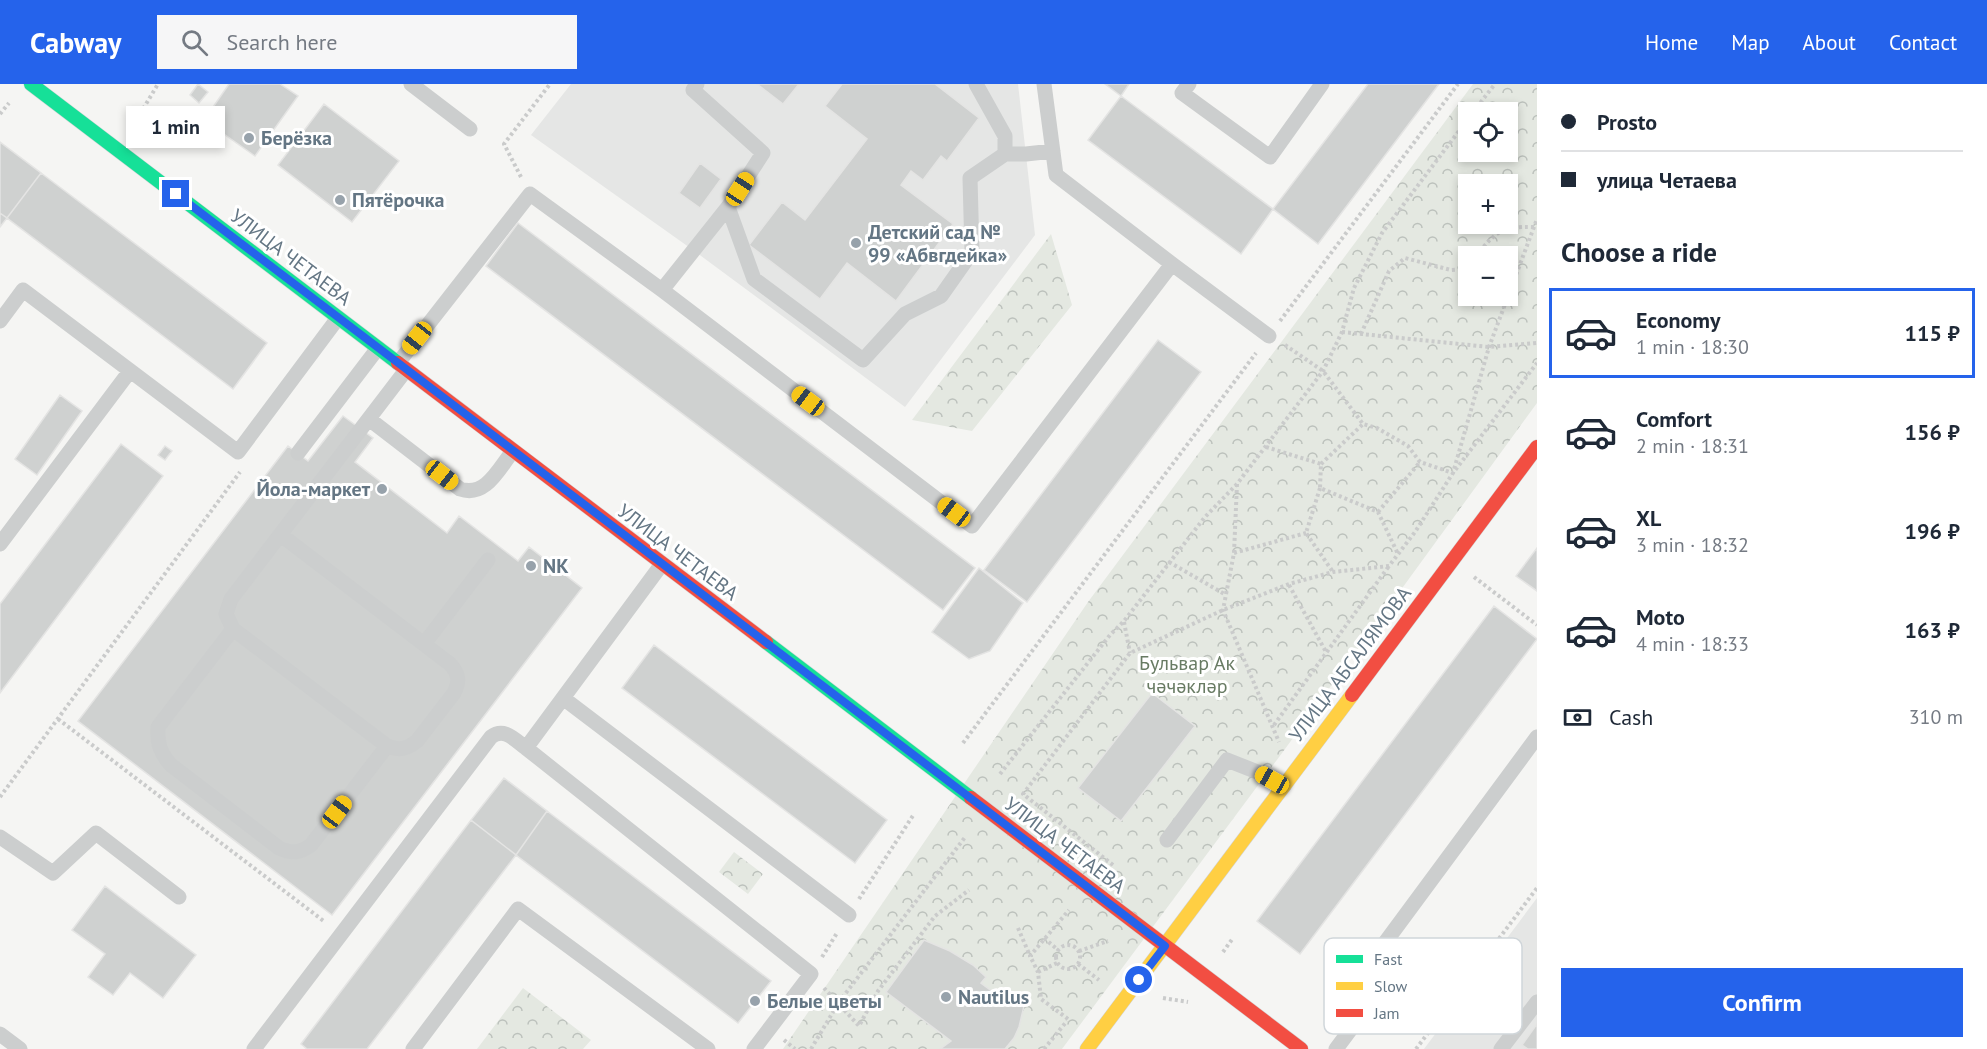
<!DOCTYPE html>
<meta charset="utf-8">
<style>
body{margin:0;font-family:"PT Sans",sans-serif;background:#f6f6f7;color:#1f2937;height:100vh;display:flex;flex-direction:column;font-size:22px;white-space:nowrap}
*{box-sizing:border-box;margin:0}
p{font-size:20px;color:#747a83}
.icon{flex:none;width:33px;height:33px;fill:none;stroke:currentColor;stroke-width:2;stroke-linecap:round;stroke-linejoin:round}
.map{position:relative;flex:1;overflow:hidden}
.drawer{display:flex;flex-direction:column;background:#fff;width:450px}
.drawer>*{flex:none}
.top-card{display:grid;align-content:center;height:132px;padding:0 24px;background:#fff}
.controls{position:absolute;left:1458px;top:18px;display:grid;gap:12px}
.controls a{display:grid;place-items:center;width:60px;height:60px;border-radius:0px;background:#fff;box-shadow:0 3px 9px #0003;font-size:30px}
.end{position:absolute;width:27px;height:27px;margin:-14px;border:8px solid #2563eb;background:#fff;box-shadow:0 0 0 3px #fff}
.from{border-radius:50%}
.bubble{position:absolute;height:42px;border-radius:0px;background:#fff;box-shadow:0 3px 9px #0003;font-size:20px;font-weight:600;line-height:42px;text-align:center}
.car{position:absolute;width:18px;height:36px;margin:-18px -9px;border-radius:8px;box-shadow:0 0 4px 2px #0007;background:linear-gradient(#f5c518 24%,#345 0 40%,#f5c518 0 76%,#345 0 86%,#f5c518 0)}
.top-card b{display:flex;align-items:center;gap:21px;height:57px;font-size:22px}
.top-card b+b{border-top:2px solid #e0e1e3}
.top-card i{width:15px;height:15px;background:#1f2937}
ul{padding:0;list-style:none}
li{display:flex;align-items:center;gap:18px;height:90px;margin:0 12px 9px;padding:0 12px;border:3px solid transparent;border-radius:0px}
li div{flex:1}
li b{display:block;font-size:22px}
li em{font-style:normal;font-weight:600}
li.active{border-color:#2563eb}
li>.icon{width:54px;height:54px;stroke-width:1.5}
h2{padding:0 24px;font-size:27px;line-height:72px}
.pay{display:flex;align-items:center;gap:15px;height:66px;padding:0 24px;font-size:22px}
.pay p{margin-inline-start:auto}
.action{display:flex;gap:12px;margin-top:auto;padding:12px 24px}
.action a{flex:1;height:69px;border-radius:0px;background:#2563eb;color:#fff;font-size:24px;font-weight:600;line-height:69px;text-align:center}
header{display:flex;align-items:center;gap:36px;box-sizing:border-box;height:84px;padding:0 30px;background:#2563eb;color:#fff}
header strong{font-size:28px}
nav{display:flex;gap:33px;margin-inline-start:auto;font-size:21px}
.search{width:420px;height:54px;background:#f6f6f7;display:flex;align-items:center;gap:15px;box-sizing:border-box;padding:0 21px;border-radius:0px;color:#747a83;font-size:22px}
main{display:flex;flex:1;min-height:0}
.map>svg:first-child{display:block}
.built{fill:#e5e6e5}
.forest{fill:url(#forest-crowns);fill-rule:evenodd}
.building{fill:#cfd1d0;stroke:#e4e4e3;stroke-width:1.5}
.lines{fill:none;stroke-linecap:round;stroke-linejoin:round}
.fast-casing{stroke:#d2d3d4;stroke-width:15}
.slow-casing{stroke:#d2d3d4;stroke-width:15}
.jam-casing{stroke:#d2d3d4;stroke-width:15}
.path{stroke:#cacbcb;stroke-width:4;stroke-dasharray:3 3;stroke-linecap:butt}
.lane{stroke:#cccece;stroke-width:15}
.fast{stroke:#16e098;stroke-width:14}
.slow{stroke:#ffcf43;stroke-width:14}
.jam{stroke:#f24e42;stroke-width:14}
.route{stroke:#2563eb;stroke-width:8}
.poi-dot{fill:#97a2ab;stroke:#fff;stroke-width:2}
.labels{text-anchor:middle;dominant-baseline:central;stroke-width:6;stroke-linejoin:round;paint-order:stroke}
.poi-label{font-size:20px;font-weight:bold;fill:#647684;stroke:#fff;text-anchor:start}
.street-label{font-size:20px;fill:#647684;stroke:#fff}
.park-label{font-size:20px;fill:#687b63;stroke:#fff}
.key{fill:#fff;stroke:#d0d6da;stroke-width:1.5}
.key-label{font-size:16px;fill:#647684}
</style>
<header>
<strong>Cabway</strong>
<div class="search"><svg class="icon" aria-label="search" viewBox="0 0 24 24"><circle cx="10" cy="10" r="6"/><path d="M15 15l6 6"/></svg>Search here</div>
<nav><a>Home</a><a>Map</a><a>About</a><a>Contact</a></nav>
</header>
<main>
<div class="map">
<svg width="1537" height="965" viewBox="0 0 1537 965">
<defs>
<pattern id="forest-crowns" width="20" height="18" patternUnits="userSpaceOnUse" patternTransform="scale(1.5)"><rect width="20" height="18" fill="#e4e8e1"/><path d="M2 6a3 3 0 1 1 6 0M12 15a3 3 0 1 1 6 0" fill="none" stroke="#bcc1bc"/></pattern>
</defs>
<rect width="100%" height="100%" fill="#f5f5f3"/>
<!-- built -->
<path class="built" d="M 571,0 L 1018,0 L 1035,151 L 905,323 L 693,166 L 531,51 Z
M 1537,814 L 1537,965 L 1424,965 Z"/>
<!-- forest -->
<path class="forest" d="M 1473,0 L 1537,0 L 1537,319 L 1285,665 L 1062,965 L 783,965 L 1088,518 ZM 1468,28 L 1508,28 L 1508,68 L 1468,68 ZM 1468,100 L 1508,100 L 1508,140 L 1468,140 ZM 1468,172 L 1508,172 L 1508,212 L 1468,212 Z
M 1051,150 L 1072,221 L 972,347 L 912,336 Z
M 734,768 L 763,790 L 748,810 L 719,788 Z
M 523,904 L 591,956 L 583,965 L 477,965 Z"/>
<!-- building -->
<path class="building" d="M 198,0 L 208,8 L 199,19 L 190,11 Z
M 229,0 L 280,0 L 298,12 L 255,72 L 204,36 Z
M 757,0 L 799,0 L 783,20 Z
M 842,0 L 935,0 L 979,34 L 947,77 L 941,72 L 923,96 L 911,87 L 901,101 L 953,140 L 896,217 L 847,179 L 820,215 L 749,161 L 782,118 L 805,136 L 867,55 L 825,22 Z
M 1105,0 L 1129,0 L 1121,12 Z
M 1368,0 L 1439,0 L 1318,160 L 1273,125 Z
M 1121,12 L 1273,125 L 1241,170 L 1088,56 Z
M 324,20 L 399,77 L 352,138 L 278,81 Z
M 0,58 L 41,89 L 7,134 L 0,129 Z
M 700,79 L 721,95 L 700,124 L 679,109 Z
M 41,89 L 267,259 L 233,305 L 7,134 Z
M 0,129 L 7,134 L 0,143 Z
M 518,139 L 975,484 L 943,526 L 486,182 Z
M 1158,256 L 1201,288 L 1027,518 L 984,486 Z
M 60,311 L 82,327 L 37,391 L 15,375 Z
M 343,332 L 373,354 L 355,378 L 447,449 L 459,432 L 518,477 L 529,463 L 582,504 L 332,831 L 78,637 L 288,362 L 308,377 Z
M 121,360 L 163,392 L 0,609 L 0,520 Z
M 165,362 L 172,367 L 165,376 L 158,371 Z
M 1537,464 L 1537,507 L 1516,492 Z
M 979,484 L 1023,519 L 990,567 L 969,575 L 932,548 Z
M 1494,522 L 1537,555 L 1300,870 L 1257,837 Z
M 654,561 L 887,736 L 855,779 L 622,604 Z
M 1152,609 L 1195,642 L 1121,737 L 1078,704 Z
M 504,694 L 547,727 L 516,771 L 471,736 Z
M 547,727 L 771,897 L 738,939 L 516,771 Z
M 471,736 L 516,771 L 367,965 L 307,965 L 301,960 Z
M 105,802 L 196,871 L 163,914 L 130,889 L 113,911 L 88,893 L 105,870 L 72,846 Z
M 924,856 L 950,867 L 973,881 L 986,893 L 981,899 L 1004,916 L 1014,909 L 1024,922 L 1019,943 L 1014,954 L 1005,965 L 940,965 L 951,957 L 886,908 Z
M 1537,940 L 1537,965 L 1528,965 L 1522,961 Z"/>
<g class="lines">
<!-- fast casing -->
<g class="fast-casing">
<path id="fast" d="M 31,0 L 398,279
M 766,558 L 971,714"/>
</g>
<!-- slow casing -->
<g class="slow-casing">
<path id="slow" d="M 1087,965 L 1352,611"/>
</g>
<!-- jam casing -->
<g class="jam-casing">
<path id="jam" d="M 398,279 L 766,558
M 1352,611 L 1537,363
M 971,714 L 1301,965"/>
</g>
<!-- path -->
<path class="path" d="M 1473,28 L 1495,0
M 0,30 L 9,19
M 137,35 L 158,0
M 521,93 L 504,60 L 550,0
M 1476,172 C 1496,147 1502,142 1534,143
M 1280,237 L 1458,0
M 1342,248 L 1489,263 L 1537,259
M 1361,250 L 1389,187 L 1405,174 L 1451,186 L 1467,185 L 1468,182
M 1285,261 L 1323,287 L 1363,340 L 1377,344 L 1408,362 L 1420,378 L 1453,389 L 1489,263 L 1537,135
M 1266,363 L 1321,380 L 1320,404 L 1378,428 L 1398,470
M 1321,380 L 1363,340
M 1237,400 L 1234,469 L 1223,526 L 1279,658
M 1320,404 L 1306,449 L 1333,488
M 1378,428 L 1420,378
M 1234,469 L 1306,449
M 1169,478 L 1226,511
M 1474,493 L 1537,541
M 1289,501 L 1326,568
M 1124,538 L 1130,569
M 58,635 L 325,838
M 1274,641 L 1389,482
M 963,659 L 1256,269
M 1000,690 L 1110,551 L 1124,537 L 1205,433 L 1237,400 L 1323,287 L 1342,248 L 1354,204 L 1382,149 L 1468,35
M 0,713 L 240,388
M 1113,781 L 1023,710 L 1130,569 L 1223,526 L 1289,500 L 1333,488 L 1389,482 L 1415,448 L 1453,389 L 1537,279
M 859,815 L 914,730
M 1018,844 L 1030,872
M 1044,854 L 1058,866
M1056 873a12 12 0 1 1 24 0a12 12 0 1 1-24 0Z
M 1079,867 L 1108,857
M 1223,868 L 1233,854
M 822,873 L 837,849
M 1078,880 L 1099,896
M 1038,888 L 1057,879
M 824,904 L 859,942 L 878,907 L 935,832 L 969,806
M 1163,914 L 1188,918
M 1068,935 L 1041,915 L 1038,888 L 1030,872 L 1069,826
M 784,956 L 795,965
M 811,965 L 839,918 L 966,752
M 1044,965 L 1067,937
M 1416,965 L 1537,804"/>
<!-- lane -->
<path class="lane" d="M 411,0 L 470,45
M 1044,0 L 1056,91 L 1172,180
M 1189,0 L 1182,9 L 1270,73 L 1322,0
M 1005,70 L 1026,70 L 1053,67
M 728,123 L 754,195 L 863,276 L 905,230 L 941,212 L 972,168 L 970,94 L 1005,70 L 1005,52 L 976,0
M 662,206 L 728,123 L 763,69 L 693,6 L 697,0
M 0,237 L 23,206 L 238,368 L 338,234
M 398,279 L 530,110 L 662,206 L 972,442 L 1172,180 L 1269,252
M 369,335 L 460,405 C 486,414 499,384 513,367
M 298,369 L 378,264
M 281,451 L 450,580 C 459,590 460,597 454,609 L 417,657 C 407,665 399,667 387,662 L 233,545 L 226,530 L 231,515 L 406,286
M 0,460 L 130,287
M 233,545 L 158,643 C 157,659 160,669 171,681 L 279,764 C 292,770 300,769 311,761 L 387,662
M 424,560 L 488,476
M 563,614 L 849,831
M 526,664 L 662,480
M 0,753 L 53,789 L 96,749 L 179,813
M 1167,756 L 1227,676 L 1260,689 L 1284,702
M 0,950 L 20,965
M 254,965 L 491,653 C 504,643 514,655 526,664 L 811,890 L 754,965
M 413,965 L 518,825 L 708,965
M 1336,965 L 1383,902 L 1384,860 L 1537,653
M 1501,965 L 1537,918"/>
<!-- fast -->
<use href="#fast" class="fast"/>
<!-- slow -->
<use href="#slow" class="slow"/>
<!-- jam -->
<use href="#jam" class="jam"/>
</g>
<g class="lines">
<!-- route -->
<path class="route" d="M 176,110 L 1165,862 L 1139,896"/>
</g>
<!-- markers -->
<g class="poi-dot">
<circle cx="249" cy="54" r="6"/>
<circle cx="340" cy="116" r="6"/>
<circle cx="856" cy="159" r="6"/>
<circle cx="382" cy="405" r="6"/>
<circle cx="531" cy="482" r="6"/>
<circle cx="946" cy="913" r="6"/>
<circle cx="755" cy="917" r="6"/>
</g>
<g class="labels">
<!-- poi labels -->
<g class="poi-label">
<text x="261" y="54">Берёзка</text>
<text x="352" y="116">Пятёрочка</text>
<text x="868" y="148">Детский сад №<tspan x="868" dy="23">99 «Абвгдейка»</tspan></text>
<text x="370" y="405" text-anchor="end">Йола-маркет</text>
<text x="543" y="482">NK</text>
<text x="958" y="913">Nautilus</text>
<text x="767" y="917">Белые цветы</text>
</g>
<!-- street labels -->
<g class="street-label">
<text transform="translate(291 173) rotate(37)">УЛИЦА ЧЕТАЕВА</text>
<text transform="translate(678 468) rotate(37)">УЛИЦА ЧЕТАЕВА</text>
<text transform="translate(1350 580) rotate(-53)">УЛИЦА АБСАЛЯМОВА</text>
<text transform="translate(1065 761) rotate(37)">УЛИЦА ЧЕТАЕВА</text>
</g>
<!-- park labels -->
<g class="park-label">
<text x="1187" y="579">Бульвар Ак<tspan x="1187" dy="23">чәчәкләр</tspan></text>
</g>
</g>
<!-- legend -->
<rect x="1324" y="854" width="198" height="96" rx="9" class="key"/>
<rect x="1336" y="871" width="27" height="8" fill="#16e098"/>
<rect x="1336" y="898" width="27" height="8" fill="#ffcf43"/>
<rect x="1336" y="925" width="27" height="8" fill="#f24e42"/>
<g class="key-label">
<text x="1374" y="881">Fast</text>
<text x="1374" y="908">Slow</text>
<text x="1374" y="935">Jam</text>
</g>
</svg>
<div class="controls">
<a><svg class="icon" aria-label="locate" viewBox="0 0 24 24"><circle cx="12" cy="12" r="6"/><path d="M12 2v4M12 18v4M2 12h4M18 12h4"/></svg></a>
<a>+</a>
<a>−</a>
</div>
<i class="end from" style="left:1139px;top:896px"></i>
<i class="end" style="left:176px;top:110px"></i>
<div class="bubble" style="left:126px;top:22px;width:99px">1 min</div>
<i class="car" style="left:740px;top:105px;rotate:33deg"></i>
<i class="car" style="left:417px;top:254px;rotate:218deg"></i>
<i class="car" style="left:808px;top:317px;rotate:307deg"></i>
<i class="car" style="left:442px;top:391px;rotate:128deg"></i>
<i class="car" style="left:954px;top:428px;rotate:307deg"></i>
<i class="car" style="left:1272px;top:696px;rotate:299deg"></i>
<i class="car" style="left:337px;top:728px;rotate:37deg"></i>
</div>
<section class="drawer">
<div class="top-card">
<b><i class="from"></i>Prosto</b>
<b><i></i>улица Четаева</b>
</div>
<h2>Choose a ride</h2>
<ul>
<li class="active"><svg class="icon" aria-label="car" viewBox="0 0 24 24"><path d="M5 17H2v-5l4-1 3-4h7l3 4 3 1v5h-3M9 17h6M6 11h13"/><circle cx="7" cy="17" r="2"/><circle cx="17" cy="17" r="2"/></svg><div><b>Economy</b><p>1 min · 18:30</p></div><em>115 ₽</em></li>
<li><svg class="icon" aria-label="car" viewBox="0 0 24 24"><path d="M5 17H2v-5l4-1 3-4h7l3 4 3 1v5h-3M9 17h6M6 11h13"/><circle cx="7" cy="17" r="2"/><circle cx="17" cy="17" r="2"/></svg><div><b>Comfort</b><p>2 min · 18:31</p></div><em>156 ₽</em></li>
<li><svg class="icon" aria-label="car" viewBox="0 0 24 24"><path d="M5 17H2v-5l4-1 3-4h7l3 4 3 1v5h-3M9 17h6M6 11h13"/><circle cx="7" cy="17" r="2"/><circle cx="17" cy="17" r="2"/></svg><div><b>XL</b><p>3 min · 18:32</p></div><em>196 ₽</em></li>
<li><svg class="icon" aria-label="car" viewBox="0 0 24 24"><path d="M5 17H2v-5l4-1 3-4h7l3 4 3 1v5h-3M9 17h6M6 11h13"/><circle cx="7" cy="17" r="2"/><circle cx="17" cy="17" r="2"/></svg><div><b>Moto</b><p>4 min · 18:33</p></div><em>163 ₽</em></li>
</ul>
<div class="pay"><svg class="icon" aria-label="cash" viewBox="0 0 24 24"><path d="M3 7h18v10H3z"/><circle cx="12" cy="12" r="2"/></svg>Cash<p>310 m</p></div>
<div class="action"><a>Confirm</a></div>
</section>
</main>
